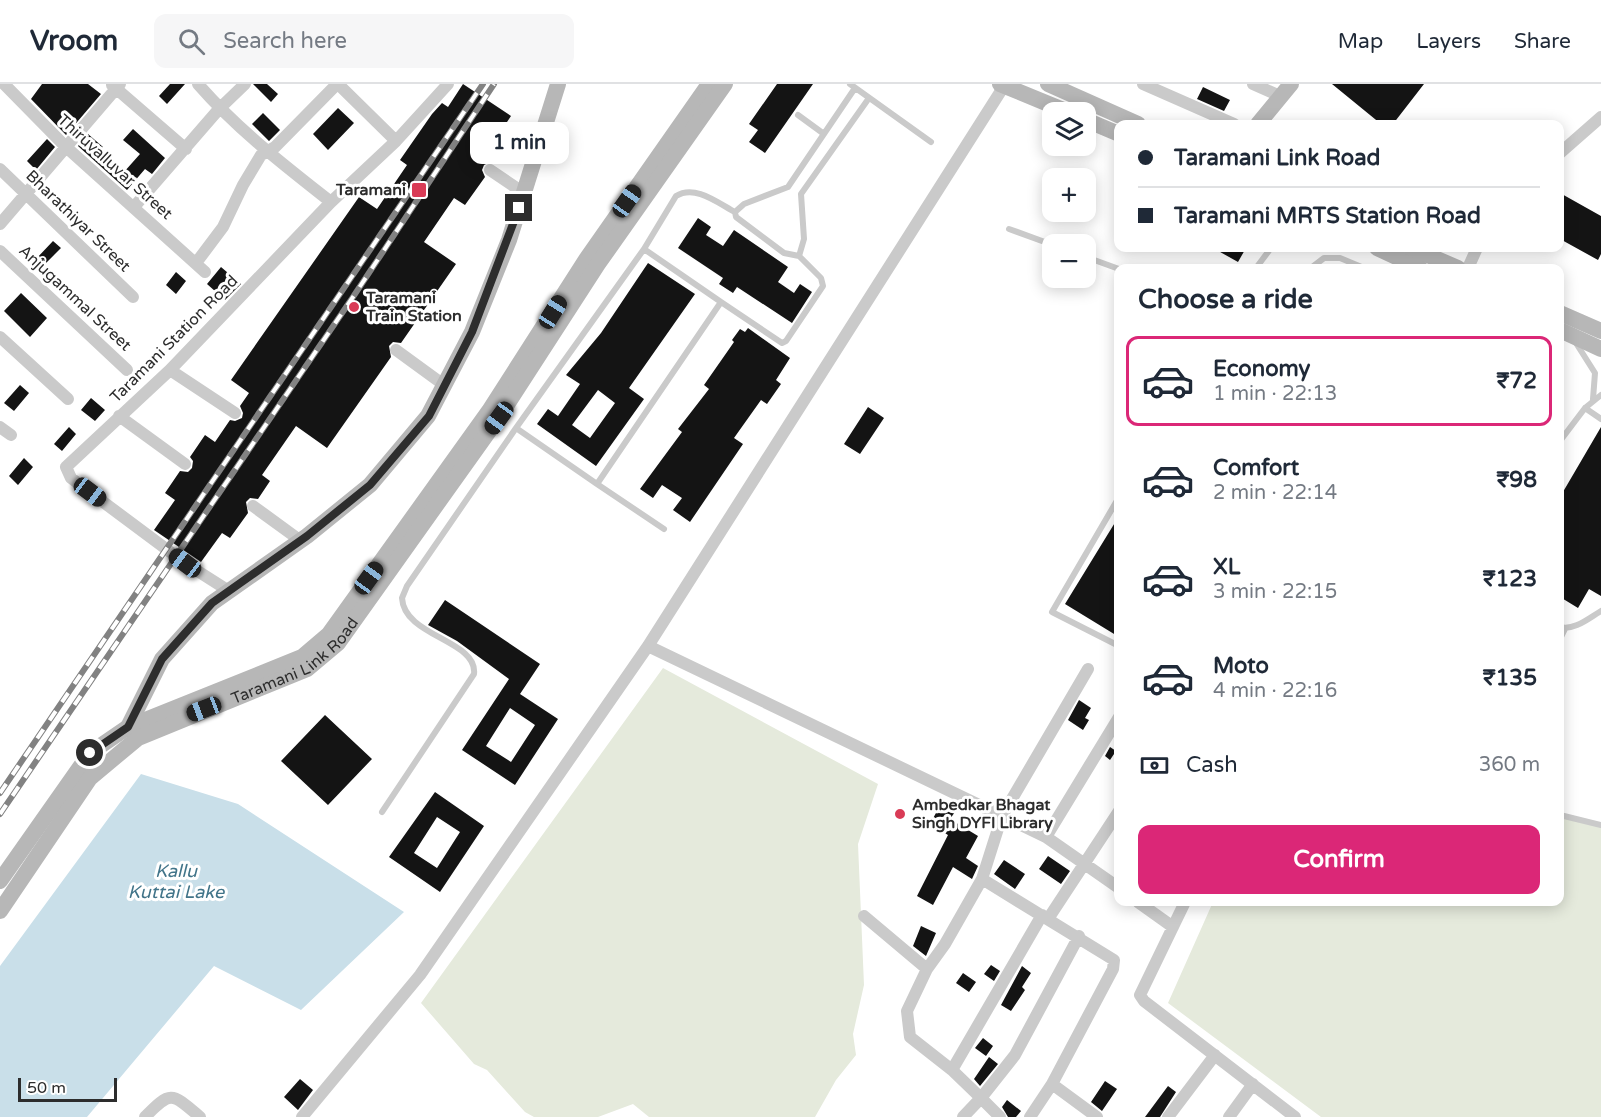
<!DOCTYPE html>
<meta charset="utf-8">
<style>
body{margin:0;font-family:"Varela Round",sans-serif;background:#f6f6f7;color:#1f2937;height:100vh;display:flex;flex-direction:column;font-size:22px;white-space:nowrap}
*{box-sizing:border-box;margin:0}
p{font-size:20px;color:#747a83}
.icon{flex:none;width:33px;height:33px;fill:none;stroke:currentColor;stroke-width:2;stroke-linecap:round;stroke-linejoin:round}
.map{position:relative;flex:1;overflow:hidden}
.side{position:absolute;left:1114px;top:180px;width:450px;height:642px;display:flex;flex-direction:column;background:#fff;border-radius:12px;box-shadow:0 3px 15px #0003}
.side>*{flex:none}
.hud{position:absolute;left:1114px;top:36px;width:450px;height:132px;border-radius:12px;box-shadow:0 3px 15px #0003;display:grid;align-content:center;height:132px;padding:0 24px;background:#fff}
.controls{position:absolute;left:1042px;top:18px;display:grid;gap:12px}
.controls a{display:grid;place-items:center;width:54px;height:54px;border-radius:12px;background:#fff;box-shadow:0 3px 15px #0003;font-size:30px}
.scale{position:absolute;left:18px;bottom:15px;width:99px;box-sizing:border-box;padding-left:6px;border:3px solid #2d2d2d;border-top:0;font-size:16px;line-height:21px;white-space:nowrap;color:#2d2d2d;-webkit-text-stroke:4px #fff;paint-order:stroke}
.end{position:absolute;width:27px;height:27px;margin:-14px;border:8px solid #2d2d2d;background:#fff;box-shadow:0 0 0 3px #fff}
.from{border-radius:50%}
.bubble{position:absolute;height:42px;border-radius:12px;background:#fff;box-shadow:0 3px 15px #0003;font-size:20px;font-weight:800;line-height:42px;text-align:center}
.car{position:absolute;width:18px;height:36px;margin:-18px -9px;border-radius:8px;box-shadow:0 0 4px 2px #0007;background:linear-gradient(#222 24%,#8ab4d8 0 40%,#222 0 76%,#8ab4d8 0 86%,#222 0)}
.hud b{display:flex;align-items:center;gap:21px;height:57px;font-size:22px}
.hud b+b{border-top:2px solid #e0e1e3}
.hud i{width:15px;height:15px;background:#1f2937}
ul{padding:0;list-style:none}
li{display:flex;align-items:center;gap:18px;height:90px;margin:0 12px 9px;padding:0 12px;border:3px solid transparent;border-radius:12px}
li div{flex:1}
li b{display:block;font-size:22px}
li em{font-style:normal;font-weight:800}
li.on{border-color:#db2777}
li>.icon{width:54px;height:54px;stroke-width:1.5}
h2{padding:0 24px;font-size:27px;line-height:72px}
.pay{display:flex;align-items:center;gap:15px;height:66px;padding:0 24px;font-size:22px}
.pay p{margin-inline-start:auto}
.action{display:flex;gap:12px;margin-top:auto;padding:12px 24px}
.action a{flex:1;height:69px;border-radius:12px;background:#db2777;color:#fff;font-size:24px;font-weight:800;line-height:69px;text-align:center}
header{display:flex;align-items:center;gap:36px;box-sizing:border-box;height:84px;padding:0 30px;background:#fff;border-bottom:2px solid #e0e1e3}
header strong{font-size:28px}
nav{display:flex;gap:33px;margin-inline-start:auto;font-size:21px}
.search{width:420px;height:54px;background:#f6f6f7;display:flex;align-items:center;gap:15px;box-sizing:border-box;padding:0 21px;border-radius:12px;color:#747a83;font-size:22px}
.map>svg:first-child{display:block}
.green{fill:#e5eadc}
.water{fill:#c9dfe9}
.building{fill:#141414;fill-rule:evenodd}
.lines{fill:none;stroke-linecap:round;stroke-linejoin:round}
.lane{stroke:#cacaca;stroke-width:6}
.street{stroke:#cacaca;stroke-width:12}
.secondary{stroke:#b7b7b7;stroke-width:16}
.rail-casing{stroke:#828282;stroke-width:6}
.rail{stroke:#fff;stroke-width:4;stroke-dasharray:11;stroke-linecap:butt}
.route{stroke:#2d2d2d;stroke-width:8}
.poi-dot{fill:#d93b56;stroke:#fff;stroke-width:2}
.labels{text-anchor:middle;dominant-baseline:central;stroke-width:6;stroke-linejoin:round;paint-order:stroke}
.street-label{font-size:16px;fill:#2d2d2d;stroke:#fff}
.poi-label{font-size:16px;font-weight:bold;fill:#2d2d2d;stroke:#fff;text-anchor:start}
.water-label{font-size:18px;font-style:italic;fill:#417489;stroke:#fff}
</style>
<header>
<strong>Vroom</strong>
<div class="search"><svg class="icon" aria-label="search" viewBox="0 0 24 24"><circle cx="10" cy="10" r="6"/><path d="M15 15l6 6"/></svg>Search here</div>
<nav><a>Map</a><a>Layers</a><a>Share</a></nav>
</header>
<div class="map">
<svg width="1601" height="1033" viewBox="0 0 1601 1033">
<rect width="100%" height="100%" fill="#fff"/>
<!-- green -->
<path class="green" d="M 663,584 L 878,700 L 858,760 L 864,901 L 853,950 L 856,971 L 836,996 L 815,1033 L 649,1033 L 633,1020 L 598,1033 L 534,1033 L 525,1028 L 487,986 L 474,980 L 421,919 Z
M 1560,731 L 1601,741 L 1601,1033 L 1321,1033 L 1168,919 L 1213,818 L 1560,818 Z"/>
<!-- water -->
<path class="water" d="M 141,690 L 238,720 L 404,828 L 301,926 L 214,882 L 87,1033 L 0,1033 L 0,882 Z"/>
<!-- building -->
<path class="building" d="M 42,0 L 88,0 L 101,10 L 66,51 L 31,15 Z
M 170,0 L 185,0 L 167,20 L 159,12 Z
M 253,0 L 267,0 L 278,10 L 271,18 Z
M 463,0 L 511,32 L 495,56 L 506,64 L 495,79 L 490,78 L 484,81 L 482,86 L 485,93 L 465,121 L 454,114 L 424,158 L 456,180 L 401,259 L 393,258 L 389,262 L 391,273 L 327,364 L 296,342 L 262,391 L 270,397 L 258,415 L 250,414 L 246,418 L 248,429 L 230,454 L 222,449 L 201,478 L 154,446 L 175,416 L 165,409 L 180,387 L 188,388 L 192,384 L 193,377 L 190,373 L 205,351 L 215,358 L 230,336 L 235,337 L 242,334 L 243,329 L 240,322 L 249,309 L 231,296 L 359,113 L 377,125 L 407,81 L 400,76 L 432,30 L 442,19 L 448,23 Z
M 777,0 L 813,0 L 765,69 L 749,58 L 758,46 L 749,40 Z
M 1332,0 L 1424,0 L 1393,40 L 1381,40 Z
M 1203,3 L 1230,16 L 1224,27 L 1197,15 Z
M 338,24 L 354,39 L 328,66 L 313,50 Z
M 263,29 L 280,46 L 269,57 L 252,40 Z
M 133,45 L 165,74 L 152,90 L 145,85 L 127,106 L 78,62 L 88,50 L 103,63 L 99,67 L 124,88 L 140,70 L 123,56 Z
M 47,55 L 55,63 L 36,86 L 27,77 Z
M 1560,109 L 1601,132 L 1601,170 L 1598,176 L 1560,155 Z
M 698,134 L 711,143 L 706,151 L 723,162 L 734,146 L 788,183 L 778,198 L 794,209 L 800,200 L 812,208 L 792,239 L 737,203 L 733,209 L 719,200 L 723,194 L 678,164 Z
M 53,157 L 61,164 L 44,181 L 36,175 Z
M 1213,164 L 1246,164 L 1238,178 Z
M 648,179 L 695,210 L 629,304 L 644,315 L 596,382 L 537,340 L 548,325 L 558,332 L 580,300 L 566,291 L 601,249 ZM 598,306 L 615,319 L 590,354 L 572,341 Z
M 221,183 L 241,200 L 225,216 L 207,200 Z
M 176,188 L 186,197 L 176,210 L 166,201 Z
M 21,209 L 47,234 L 30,253 L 4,227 Z
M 748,244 L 790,274 L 776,296 L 781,300 L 767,320 L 761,316 L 734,354 L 743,360 L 690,438 L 673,426 L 682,414 L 662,401 L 653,414 L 640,405 L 682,348 L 678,345 L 709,305 L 704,301 L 734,258 L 732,256 L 740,245 L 745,248 Z
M 20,301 L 29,309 L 14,327 L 4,319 Z
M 91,314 L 105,326 L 95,337 L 81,326 Z
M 868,323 L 884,334 L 860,370 L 844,360 Z
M 69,343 L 76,350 L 62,367 L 54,360 Z
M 1601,343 L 1601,512 L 1589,505 L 1578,524 L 1560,513 L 1560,413 Z
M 24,374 L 33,383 L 18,401 L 9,392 Z
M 1119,432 L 1119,553 L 1065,520 Z
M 445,516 L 540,580 L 520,610 L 558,635 L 515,701 L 462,666 L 509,595 L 457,557 L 428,541 ZM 510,624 L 535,641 L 511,678 L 486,662 Z
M 1079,616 L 1091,624 L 1085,634 L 1089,636 L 1083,646 L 1068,636 Z
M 325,631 L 372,675 L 328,721 L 281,677 Z
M 1110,663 L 1116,667 L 1110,676 L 1105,672 Z
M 435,708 L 484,742 L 440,808 L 389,773 ZM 437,733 L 460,748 L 437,784 L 414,769 Z
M 943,716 L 957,725 L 950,735 L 978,752 L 966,774 L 978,782 L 972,795 L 953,783 L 933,821 L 917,812 L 948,751 L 930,740 Z
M 1048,772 L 1070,787 L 1061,800 L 1039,785 Z
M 1004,776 L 1025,790 L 1015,805 L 994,790 Z
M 921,842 L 936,849 L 926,872 L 913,862 Z
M 991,881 L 1000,887 L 994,897 L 984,890 Z
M 1022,882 L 1031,889 L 1022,903 L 1025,906 L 1011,927 L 1001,921 Z
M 963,889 L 976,898 L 969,908 L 956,899 Z
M 983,954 L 993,962 L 986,972 L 975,964 Z
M 989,973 L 998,980 L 980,1002 L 974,995 Z
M 300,995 L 313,1006 L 298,1026 L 284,1013 Z
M 1105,997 L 1117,1005 L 1102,1027 L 1091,1018 Z
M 1168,1002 L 1176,1008 L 1160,1033 L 1145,1033 Z
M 1007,1016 L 1021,1027 L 1016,1033 L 1008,1033 L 1002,1023 Z"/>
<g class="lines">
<!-- lane -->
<path class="lane" d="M 850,0 L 931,58
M 855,4 L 788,103 L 744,120 L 735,128 L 736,133 L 784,169 L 799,172 L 804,155 L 801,110 L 869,14
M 798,31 L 824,50
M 735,128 C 718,119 695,100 676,112 L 644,165 L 516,344 L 597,400 L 721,218 L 782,259 L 786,257 L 823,202 L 821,194 L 799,172
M 1009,145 L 1053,161
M 644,165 L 721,218
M 1086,173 L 1119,185
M 1256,184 L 1271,164
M 1311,184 L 1324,174 L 1340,174 L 1364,184
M 1576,259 L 1595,289 L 1593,315
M 1585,324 L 1601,335
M 1560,357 L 1585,324 L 1601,311
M 597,400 L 664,445
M 1119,413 L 1052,528 L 1119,562
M 1560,543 C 1574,547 1589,534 1601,527
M 1560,555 L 1565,545
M 382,728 L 474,590 C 478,556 404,553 402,514 L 407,502 L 516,344
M 1560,731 L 1601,741"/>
<!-- street -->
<path class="street" d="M 4,0 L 66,63 L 205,188
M 198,0 C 237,45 284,81 331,118
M 338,0 L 396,57
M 1143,0 L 1234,40
M 1253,0 L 1280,12
M 112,1 L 186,65
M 1560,69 L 1601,33
M 0,85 L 133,213
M 490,86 L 524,109
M 134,123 L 219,25 L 245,0
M 0,140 L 120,0
M 0,167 L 127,286
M 196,179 L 223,143 L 243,101 L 261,71 L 275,63 L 337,0
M 1468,184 L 1477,164
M 0,253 L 68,315
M 396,266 L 444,301
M 170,286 L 235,329
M 119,332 L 185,380
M 0,343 L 11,351
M 253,422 L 301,457
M 229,507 L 185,479 L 71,394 L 66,383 L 170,286 L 331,118 L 396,57 L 448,0
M 648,562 L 1002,732 L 982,795 L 945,860 L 927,885 L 907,927 L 910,953 L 952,986 L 981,1014 L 963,1033
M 1088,585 L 1002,732 L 1046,753 L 1119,804
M 1046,753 L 1119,633
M 982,795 L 1114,876 L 1113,885 L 1052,1000 L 1030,1033
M 1138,818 L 1173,843
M 1185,818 L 1140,911 L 1144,917 L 1295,1033
M 864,832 L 927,885
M 1048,835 L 1119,727
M 952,986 L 1042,831
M 1052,1000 L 1097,1033
M 145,1033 C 171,1006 172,1009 200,1033
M 302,1033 L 420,891 L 648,562 L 1004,2
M 1000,1033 L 981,1014 L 1015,971 L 1079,852
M 1168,1033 L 1215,971
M 1229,1033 L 1253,1000"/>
<!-- secondary -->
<g class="secondary">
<path d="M 1000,0 L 1068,28"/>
<path d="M 1048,0 L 1138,40"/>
<path d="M 1086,36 L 1119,50"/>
<path d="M 1258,40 L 1291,0"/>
<path d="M 1377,164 L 1420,184"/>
<path d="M 1411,164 L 1458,184"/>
<path d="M 1560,229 L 1601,247"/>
<path d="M 1560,246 L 1601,265"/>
<path d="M 131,646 L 128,643 L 162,575 L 212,519 L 307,452 L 370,401 L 428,332 L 472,248 L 509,156 L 558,0"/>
<path d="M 0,797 L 90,669 L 128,643 L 302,573 L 329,550 L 489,327 L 587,174 L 709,0"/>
<path id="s1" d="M 0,827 L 90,694 L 138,654 L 307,585 L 338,559 L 499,333 L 598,180 L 725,0"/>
</g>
<!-- rail casing -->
<g class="rail-casing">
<path id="rail" d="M 0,709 L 483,0
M 0,730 L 353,213 L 494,0"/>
</g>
<!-- rail -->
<use href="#rail" class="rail"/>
</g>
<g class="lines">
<!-- route -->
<path class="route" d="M 90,669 L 128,643 L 162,575 L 212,519 L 307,452 L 370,401 L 429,332 L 472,248 L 519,124"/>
</g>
<!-- markers -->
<g class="poi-dot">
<rect x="411" y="98" width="16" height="16" rx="3"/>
<circle cx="354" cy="223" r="6"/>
<circle cx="900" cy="730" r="6"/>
</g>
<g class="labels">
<!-- street labels -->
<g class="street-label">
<text transform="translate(115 83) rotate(42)">Thiruvalluvar Street</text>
<text transform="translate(78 137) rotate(44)">Bharathiyar Street</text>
<text transform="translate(75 214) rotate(43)">Anjugammal Street</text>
<text transform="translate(174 255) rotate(-45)">Taramani Station Road</text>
<text stroke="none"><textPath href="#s1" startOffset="400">Taramani Link Road</textPath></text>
</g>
<!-- poi labels -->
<g class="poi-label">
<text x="406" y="106" text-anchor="end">Taramani</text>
<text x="366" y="214">Taramani<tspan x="366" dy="18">Train Station</tspan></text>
<text x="912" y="721">Ambedkar Bhagat<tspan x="912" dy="18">Singh DYFI Library</tspan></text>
</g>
<!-- water labels -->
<g class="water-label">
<text x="176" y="787">Kallu<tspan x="176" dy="21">Kuttai Lake</tspan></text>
</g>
</g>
</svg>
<div class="controls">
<a><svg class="icon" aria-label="layers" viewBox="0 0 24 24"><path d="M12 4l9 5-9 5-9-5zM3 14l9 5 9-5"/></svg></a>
<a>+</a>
<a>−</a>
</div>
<div class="scale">50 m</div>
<i class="end from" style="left:90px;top:669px"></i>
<i class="end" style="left:519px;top:124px"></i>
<div class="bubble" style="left:470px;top:38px;width:99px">1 min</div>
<i class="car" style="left:627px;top:117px;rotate:35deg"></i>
<i class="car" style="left:553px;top:228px;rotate:32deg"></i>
<i class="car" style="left:499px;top:334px;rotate:216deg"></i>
<i class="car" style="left:90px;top:408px;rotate:127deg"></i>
<i class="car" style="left:185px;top:479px;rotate:307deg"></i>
<i class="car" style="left:369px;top:494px;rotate:36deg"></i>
<i class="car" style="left:204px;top:625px;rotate:249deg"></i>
<div class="hud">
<b><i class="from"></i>Taramani Link Road</b>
<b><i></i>Taramani MRTS Station Road</b>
</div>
<section class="side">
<h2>Choose a ride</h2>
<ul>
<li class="on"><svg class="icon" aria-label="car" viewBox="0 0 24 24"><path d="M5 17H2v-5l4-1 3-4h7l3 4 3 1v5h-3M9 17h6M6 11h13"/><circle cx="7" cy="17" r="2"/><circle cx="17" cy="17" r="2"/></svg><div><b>Economy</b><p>1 min · 22:13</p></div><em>₹72</em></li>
<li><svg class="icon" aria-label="car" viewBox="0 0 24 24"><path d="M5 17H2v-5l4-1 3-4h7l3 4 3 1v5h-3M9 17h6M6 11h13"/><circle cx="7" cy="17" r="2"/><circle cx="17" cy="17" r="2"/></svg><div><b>Comfort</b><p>2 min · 22:14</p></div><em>₹98</em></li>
<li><svg class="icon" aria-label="car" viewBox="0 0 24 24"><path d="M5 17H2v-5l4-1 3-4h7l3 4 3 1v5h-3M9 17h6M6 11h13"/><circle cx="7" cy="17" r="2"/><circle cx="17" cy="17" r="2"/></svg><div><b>XL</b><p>3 min · 22:15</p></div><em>₹123</em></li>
<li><svg class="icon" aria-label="car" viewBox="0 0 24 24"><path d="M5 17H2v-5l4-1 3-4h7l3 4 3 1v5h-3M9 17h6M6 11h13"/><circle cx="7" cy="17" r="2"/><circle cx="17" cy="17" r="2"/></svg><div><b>Moto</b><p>4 min · 22:16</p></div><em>₹135</em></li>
</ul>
<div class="pay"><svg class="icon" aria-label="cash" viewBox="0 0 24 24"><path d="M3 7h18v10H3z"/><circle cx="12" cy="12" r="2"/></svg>Cash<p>360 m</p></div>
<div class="action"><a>Confirm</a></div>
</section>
</div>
